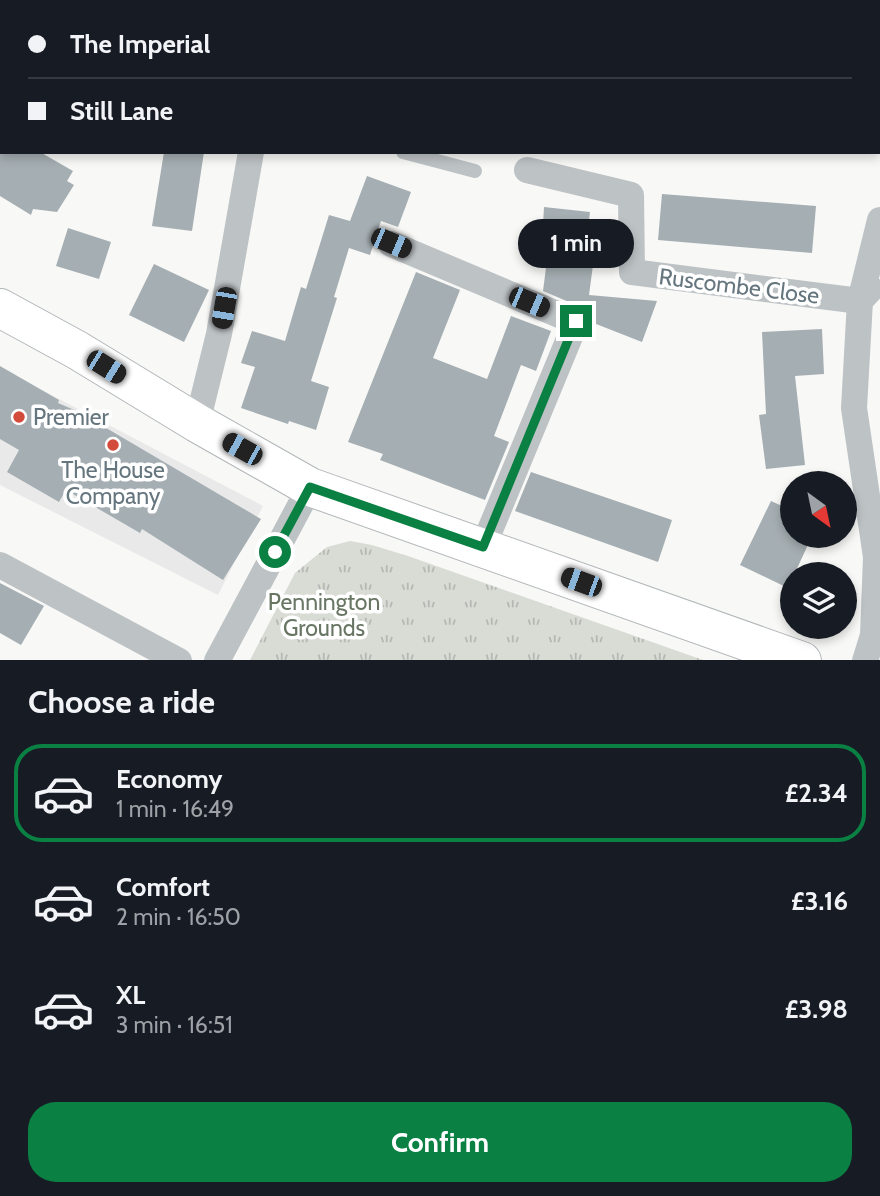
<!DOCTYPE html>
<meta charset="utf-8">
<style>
body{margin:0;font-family:Cabin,sans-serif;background:#20242c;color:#f1f3f6;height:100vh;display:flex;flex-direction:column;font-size:26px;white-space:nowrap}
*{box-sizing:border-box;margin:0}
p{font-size:23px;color:#9ea1a6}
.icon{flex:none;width:38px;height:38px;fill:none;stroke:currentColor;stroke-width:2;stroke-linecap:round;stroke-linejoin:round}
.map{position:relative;height:660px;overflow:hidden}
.drawer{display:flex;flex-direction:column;background:#171b24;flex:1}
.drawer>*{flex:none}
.top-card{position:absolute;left:0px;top:0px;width:880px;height:154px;box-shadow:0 4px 10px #0003;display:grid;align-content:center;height:154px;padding:0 28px;background:#171b24}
.needle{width:46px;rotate:147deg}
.tools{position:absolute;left:780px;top:471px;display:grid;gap:14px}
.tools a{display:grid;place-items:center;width:77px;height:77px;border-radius:50%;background:#171b24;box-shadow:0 4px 10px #0003;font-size:35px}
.end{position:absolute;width:32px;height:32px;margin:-16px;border:9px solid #0b8043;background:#fff;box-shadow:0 0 0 4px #fff}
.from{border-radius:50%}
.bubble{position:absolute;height:49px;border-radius:24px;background:#171b24;box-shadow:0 4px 10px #0003;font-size:23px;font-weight:700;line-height:49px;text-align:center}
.car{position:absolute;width:21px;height:42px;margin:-21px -10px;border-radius:9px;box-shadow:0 0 5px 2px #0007;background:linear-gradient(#222 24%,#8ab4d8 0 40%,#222 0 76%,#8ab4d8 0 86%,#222 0)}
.top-card b{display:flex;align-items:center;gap:24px;height:66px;font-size:26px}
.top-card b+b{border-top:2px solid #363941}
.top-card i{width:18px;height:18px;background:#f1f3f6}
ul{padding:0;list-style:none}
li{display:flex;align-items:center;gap:21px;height:98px;margin:0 14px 10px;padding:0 14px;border:4px solid transparent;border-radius:28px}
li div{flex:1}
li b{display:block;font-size:26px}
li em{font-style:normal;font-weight:700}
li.selected{border-color:#0b8043}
li>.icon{width:63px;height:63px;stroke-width:1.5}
h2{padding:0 28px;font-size:32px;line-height:84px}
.action{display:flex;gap:14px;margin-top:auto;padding:14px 28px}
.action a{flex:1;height:80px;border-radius:28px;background:#0b8043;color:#fff;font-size:28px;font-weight:700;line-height:80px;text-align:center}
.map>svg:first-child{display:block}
.built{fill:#e9e9e9}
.grass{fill:url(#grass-tufts)}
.building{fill:#a5aeb2}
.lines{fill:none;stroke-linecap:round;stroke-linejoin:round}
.highway-casing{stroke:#b1b6b9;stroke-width:40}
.path{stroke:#b8bcbe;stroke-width:4.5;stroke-dasharray:3.5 3.5;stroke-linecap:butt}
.lane{stroke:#bdc2c5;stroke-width:14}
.street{stroke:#bdc2c5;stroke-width:26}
.highway{stroke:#fff;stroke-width:38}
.route{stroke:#0b8043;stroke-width:9}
.poi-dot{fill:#d34b3b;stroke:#fff;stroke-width:2.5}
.labels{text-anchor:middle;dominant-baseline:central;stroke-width:7;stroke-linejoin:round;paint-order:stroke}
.street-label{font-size:23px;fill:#66767e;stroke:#fff}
.poi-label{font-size:23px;fill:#66767e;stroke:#fff;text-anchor:start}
.park-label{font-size:23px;fill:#697664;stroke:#fff}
</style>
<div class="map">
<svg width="880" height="661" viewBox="0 0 880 661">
<defs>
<pattern id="grass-tufts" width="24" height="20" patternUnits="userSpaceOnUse" patternTransform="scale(1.75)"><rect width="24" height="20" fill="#d9dcd5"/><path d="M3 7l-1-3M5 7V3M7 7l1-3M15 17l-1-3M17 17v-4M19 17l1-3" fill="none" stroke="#b4b7b2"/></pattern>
</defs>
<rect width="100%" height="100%" fill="#f8f8f6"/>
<!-- built -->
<path class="built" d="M 0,368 L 263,506 L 218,595 L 0,485 Z"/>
<!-- grass -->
<path class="grass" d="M 447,0 L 880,0 L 880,49 L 878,2 Z
M 350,541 L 372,545 L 408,556 L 703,660 L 250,660 L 295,573 L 327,547 Z"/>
<!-- building -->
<path class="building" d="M 0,152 L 40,152 L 73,171 L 67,181 L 74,185 L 57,212 L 33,209 L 31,215 L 0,196 Z
M 164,152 L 204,152 L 192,231 L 152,226 Z
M 367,176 L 411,192 L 398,227 L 381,221 L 370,255 L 349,248 L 334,297 L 337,298 L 311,381 L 329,387 L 316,430 L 289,421 L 288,424 L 241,408 L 255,367 L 241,363 L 252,331 L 285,341 L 301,287 L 306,289 L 329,215 L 350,221 Z
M 662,194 L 816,206 L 812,253 L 658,240 Z
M 544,207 L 590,212 L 587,236 L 591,237 L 588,264 L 593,265 L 589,295 L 657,301 L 642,342 L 591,322 L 589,313 L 583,308 L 543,291 L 547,260 L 541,259 Z
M 68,228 L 111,242 L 99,279 L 56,266 Z
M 154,264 L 209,290 L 184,342 L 129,315 Z
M 416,272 L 460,290 L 433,358 L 487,379 L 511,316 L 551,331 L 536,371 L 521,365 L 494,436 L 509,442 L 485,500 L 380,460 L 383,454 L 348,442 Z
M 822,329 L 824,374 L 795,376 L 805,465 L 766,469 L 759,415 L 766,414 L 762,332 Z
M 0,366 L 59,400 L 58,403 L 79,412 L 261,519 L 223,580 L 142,529 L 140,533 L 66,490 L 59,502 L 7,472 L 19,450 L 0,439 Z
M 531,472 L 672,520 L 658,562 L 515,511 Z
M 771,501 L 793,511 L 793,536 L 812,536 L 788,588 L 740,565 Z
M 0,583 L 44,606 L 21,645 L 0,633 Z"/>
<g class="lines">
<!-- highway casing -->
<g class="highway-casing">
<path id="highway" d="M 0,308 L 77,350 L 197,423 L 310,487 L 802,661"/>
</g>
<!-- path -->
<path class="path" d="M 447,0 L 455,2"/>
<!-- lane -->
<path class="lane" d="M 403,152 L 475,171"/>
<!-- street -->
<path class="street" d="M 141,0 L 145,2
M 278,2 L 278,0
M 527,170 L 631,195 L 632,272 L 860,301 L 871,289
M 391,244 L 576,322 L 483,547
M 197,423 L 219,334 L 251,152
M 0,565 L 179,661
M 217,661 L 310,487
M 865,661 L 873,635 L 876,557 L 854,408 L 860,301 L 880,220"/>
<!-- highway -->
<use href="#highway" class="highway"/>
</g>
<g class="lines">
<!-- route -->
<path class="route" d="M 275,552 L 310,487 L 483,547 L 576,321"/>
</g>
<!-- markers -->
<g class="poi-dot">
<circle cx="19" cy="417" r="7"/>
<circle cx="113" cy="445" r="7"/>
</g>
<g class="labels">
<!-- street labels -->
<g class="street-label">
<text transform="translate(739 286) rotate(7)">Ruscombe Close</text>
</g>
<!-- poi labels -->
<g class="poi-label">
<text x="33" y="417">Premier</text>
<text x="113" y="470" text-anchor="middle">The House<tspan x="113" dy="26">Company</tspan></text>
</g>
<!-- park labels -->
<g class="park-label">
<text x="324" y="602">Pennington<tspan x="324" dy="26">Grounds</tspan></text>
</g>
</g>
</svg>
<div class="tools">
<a><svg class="needle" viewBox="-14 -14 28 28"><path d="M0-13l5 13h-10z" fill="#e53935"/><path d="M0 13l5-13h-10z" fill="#9ea1a6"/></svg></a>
<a><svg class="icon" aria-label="layers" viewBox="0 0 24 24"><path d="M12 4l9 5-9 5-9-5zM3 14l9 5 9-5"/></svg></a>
</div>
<i class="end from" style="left:275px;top:552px"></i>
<i class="end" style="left:576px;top:321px"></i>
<div class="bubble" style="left:518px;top:219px;width:116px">1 min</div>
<i class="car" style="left:391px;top:243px;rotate:113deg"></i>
<i class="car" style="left:529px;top:302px;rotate:113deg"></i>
<i class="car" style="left:224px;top:308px;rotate:190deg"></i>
<i class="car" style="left:106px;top:367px;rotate:122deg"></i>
<i class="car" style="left:242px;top:449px;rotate:299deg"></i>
<i class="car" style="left:581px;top:582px;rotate:290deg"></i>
<div class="top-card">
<b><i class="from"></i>The Imperial</b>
<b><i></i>Still Lane</b>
</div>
</div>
<section class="drawer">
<h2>Choose a ride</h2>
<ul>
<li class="selected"><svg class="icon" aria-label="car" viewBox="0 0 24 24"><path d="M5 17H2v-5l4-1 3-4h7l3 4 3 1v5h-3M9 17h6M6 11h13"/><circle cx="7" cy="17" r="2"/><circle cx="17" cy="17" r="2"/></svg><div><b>Economy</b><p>1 min · 16:49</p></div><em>£2.34</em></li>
<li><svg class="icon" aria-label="car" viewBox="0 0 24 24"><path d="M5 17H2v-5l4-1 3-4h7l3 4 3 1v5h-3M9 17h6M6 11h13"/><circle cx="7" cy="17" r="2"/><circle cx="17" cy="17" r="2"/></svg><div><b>Comfort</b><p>2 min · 16:50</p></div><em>£3.16</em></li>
<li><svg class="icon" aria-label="car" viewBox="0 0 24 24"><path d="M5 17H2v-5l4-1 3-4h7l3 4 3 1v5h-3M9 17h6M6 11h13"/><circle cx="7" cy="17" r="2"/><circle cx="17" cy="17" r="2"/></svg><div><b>XL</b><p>3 min · 16:51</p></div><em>£3.98</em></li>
</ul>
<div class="action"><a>Confirm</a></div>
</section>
